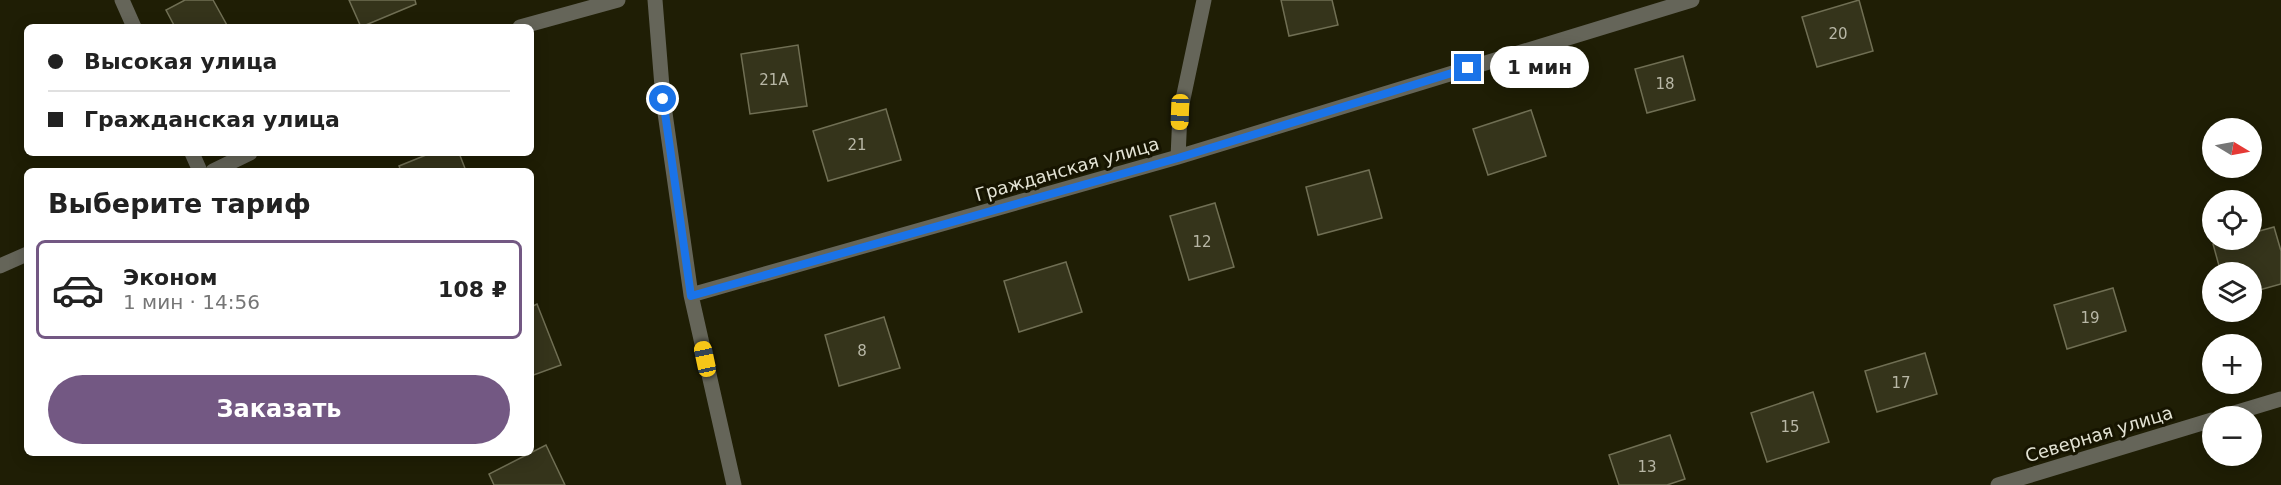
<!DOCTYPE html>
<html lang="ru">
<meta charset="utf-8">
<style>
body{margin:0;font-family:"DejaVu Sans",sans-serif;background:#f6f6f6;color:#222;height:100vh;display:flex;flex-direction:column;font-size:22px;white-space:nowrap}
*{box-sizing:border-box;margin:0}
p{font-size:20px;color:#767676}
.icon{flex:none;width:33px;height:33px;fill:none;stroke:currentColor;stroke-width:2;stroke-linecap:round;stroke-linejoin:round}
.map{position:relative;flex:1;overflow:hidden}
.details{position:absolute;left:24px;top:168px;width:510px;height:288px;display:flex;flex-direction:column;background:#fff;border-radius:9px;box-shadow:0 3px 15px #0003}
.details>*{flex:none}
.top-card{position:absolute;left:24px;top:24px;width:510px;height:132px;border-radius:9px;box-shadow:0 3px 15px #0003;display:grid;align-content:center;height:132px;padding:0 24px;background:#fff}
.needle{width:39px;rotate:100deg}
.controls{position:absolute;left:2202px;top:118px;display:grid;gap:12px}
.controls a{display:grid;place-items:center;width:60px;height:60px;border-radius:50%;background:#fff;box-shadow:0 3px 15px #0003;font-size:30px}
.end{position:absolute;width:27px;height:27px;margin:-14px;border:8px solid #1a73e8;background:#fff;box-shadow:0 0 0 3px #fff}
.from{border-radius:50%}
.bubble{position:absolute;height:42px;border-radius:21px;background:#fff;box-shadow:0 3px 15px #0003;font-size:20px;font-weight:800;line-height:42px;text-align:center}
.car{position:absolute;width:18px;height:36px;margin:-18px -9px;border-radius:8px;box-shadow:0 0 4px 2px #0007;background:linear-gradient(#f5c518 24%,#345 0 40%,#f5c518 0 76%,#345 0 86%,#f5c518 0)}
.top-card b{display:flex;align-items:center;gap:21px;height:57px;font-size:22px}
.top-card b+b{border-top:2px solid #e0e0e0}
.top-card i{width:15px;height:15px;background:#222}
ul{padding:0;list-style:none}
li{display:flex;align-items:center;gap:18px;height:99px;margin:0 12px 9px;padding:0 12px;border:3px solid transparent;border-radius:9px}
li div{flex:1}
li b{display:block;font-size:22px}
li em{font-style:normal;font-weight:800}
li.active{border-color:#735883}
li>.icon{width:54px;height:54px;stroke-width:1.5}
h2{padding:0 24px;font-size:27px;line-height:72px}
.cta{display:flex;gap:12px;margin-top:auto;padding:12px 24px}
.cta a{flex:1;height:69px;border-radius:36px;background:#735883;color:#fff;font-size:24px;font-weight:800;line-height:69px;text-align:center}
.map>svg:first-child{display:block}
.building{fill:#35341b;stroke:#706f54;stroke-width:1.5}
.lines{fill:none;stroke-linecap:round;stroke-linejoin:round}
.lane{stroke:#656559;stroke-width:15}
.street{stroke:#656559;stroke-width:15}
.route{stroke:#1a73e8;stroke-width:8}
.labels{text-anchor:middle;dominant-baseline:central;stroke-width:6;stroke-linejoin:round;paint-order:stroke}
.number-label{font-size:15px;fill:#b8b7a6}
.street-label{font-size:18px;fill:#e3e3d4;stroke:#161400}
</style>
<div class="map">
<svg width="2281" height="485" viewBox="0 0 2281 485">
<rect width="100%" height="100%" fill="#1f1e05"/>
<!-- building -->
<path class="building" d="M 185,0 L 213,0 L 228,27 L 175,27 L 166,10 Z
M 349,0 L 415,0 L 416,4 L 361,27 Z
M 1281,0 L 1332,0 L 1338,25 L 1289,36 Z
M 1859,0 L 1873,51 L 1817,67 L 1802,17 Z
M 798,45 L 807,106 L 750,114 L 741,54 Z
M 1683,56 L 1695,100 L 1647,113 L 1635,69 Z
M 886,109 L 901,160 L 828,181 L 813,131 Z
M 1531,110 L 1546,156 L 1488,175 L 1473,129 Z
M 431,153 L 459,153 L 466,171 L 401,171 L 399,166 Z
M 1369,170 L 1382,218 L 1318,235 L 1306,187 Z
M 1215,203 L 1234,267 L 1189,280 L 1170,216 Z
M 2274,227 L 2281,251 L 2281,284 L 2252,292 L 2252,273 L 2221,273 L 2213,244 L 2227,240 L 2252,240 L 2252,233 Z
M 1066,262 L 1082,312 L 1019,332 L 1004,281 Z
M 2113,288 L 2126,331 L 2067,349 L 2054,305 Z
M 537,304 L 561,365 L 531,376 L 531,307 Z
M 884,317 L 900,368 L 839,386 L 825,335 Z
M 1925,353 L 1937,394 L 1877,412 L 1865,371 Z
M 1813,392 L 1829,442 L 1767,462 L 1751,413 Z
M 1670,435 L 1685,479 L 1667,485 L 1619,485 L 1609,455 Z
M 546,445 L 565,485 L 494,485 L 489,474 Z"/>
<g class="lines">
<!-- lane -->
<path class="lane" d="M 122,0 L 134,27
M 192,153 L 200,171"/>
<!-- street -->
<path class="street" d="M 655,0 L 663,99 L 691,295 L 734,485
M 520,27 L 618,0
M 1178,157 L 1180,113 L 1204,0
M 213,171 L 250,153
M 0,266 L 27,254
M 691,295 L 1178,157 L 1692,0
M 2221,417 L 2281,399
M 1998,485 L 2212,420"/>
</g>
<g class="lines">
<!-- route -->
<path class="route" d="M 663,99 L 691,296 L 1178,158 L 1468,68"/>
</g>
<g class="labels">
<!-- number labels -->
<g class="number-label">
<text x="1838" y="34">20</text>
<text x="774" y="80">21А</text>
<text x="1665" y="84">18</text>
<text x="857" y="145">21</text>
<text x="1202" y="242">12</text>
<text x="2090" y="318">19</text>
<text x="862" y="351">8</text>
<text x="1901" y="383">17</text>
<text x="1790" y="427">15</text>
<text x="1647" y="467">13</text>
</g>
<!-- street labels -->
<g class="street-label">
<text transform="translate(1067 169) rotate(-16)">Гражданская улица</text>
<text transform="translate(2099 434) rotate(-17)">Северная улица</text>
</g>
</g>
</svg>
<div class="controls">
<a><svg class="needle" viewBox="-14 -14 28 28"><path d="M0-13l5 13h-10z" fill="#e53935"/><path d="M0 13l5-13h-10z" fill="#767676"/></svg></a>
<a><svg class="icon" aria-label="locate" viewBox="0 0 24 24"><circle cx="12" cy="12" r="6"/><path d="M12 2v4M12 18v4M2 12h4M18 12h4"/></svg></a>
<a><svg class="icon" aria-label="layers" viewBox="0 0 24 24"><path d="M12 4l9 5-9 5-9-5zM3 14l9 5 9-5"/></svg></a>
<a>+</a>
<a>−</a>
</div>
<i class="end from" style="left:663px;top:99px"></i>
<i class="end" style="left:1468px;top:68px"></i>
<div class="bubble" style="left:1490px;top:46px;width:99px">1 мин</div>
<i class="car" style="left:1180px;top:112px;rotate:182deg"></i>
<i class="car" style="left:705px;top:359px;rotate:348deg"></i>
<div class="top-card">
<b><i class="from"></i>Высокая улица</b>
<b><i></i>Гражданская улица</b>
</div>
<section class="details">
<h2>Выберите тариф</h2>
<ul>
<li class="active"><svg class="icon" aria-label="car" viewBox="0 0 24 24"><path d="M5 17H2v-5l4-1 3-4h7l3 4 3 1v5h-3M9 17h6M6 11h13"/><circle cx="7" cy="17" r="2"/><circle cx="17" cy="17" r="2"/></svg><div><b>Эконом</b><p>1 мин · 14:56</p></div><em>108 ₽</em></li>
</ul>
<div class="cta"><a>Заказать</a></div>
</section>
</div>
